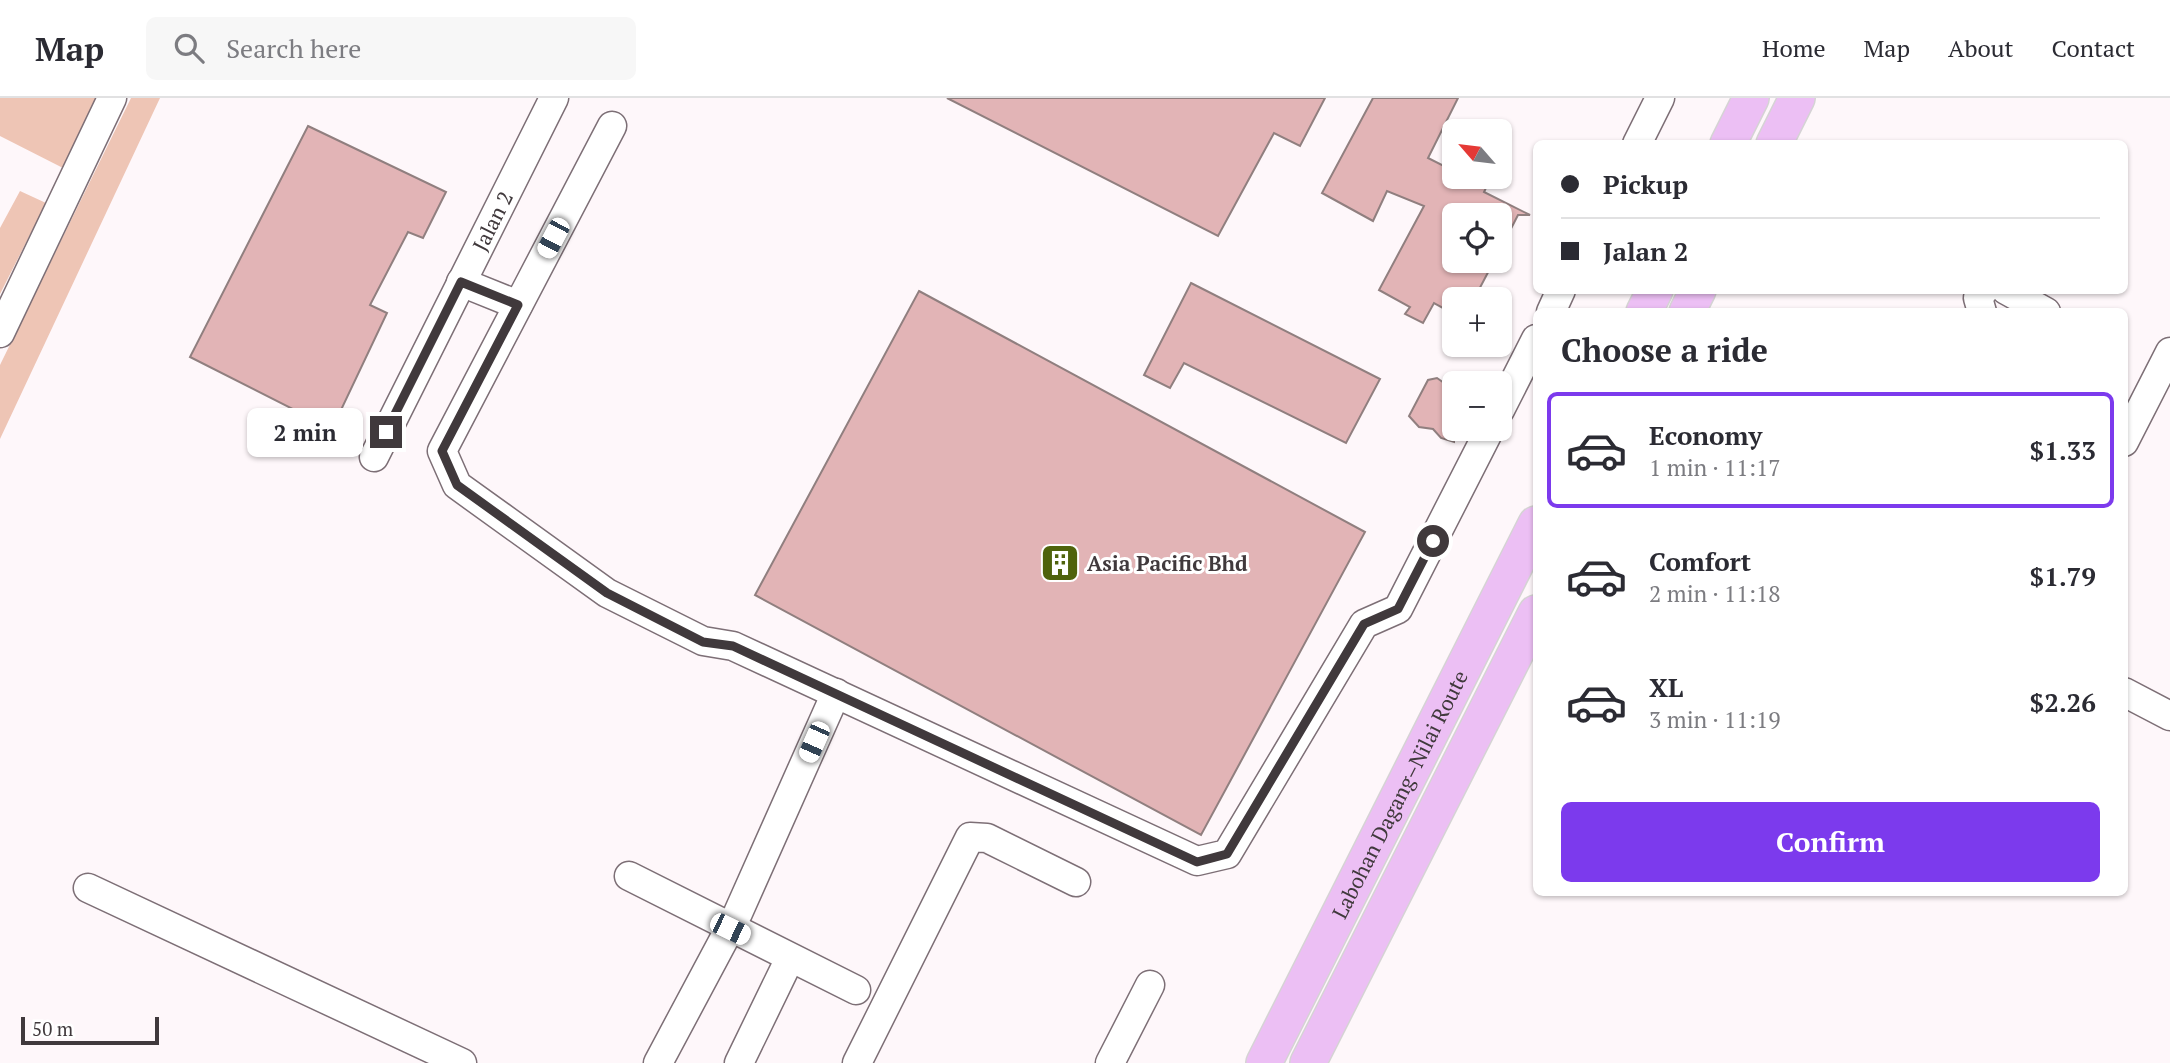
<!DOCTYPE html>
<meta charset="utf-8">
<style>
body{margin:0;font-family:"PT Serif",serif;background:#f7f7f7;color:#2b2b33;height:100vh;display:flex;flex-direction:column;font-size:26px;white-space:nowrap}
*{box-sizing:border-box;margin:0}
p{font-size:23px;color:#7c7c81}
.icon{flex:none;width:38px;height:38px;fill:none;stroke:currentColor;stroke-width:2;stroke-linecap:round;stroke-linejoin:round}
.map{position:relative;flex:1;overflow:hidden}
.side{position:absolute;left:1533px;top:210px;width:595px;height:588px;display:flex;flex-direction:column;background:#fff;border-radius:10px;box-shadow:0 2px 5px #0004}
.side>*{flex:none}
.hud{position:absolute;left:1533px;top:42px;width:595px;height:154px;border-radius:10px;box-shadow:0 2px 5px #0004;display:grid;align-content:center;height:154px;padding:0 28px;background:#fff}
.needle{width:46px;rotate:298deg}
.controls{position:absolute;left:1442px;top:21px;display:grid;gap:14px}
.controls a{display:grid;place-items:center;width:70px;height:70px;border-radius:10px;background:#fff;box-shadow:0 2px 5px #0004;font-size:35px}
.scale{position:absolute;left:21px;bottom:18px;width:138px;box-sizing:border-box;padding-left:7px;border:4px solid #40393c;border-top:0;font-size:19px;line-height:24px;white-space:nowrap;color:#40393c;-webkit-text-stroke:5px #fff;paint-order:stroke}
.end{position:absolute;width:32px;height:32px;margin:-16px;border:9px solid #40393c;background:#fff;box-shadow:0 0 0 4px #fff}
.from{border-radius:50%}
.bubble{position:absolute;height:49px;border-radius:10px;background:#fff;box-shadow:0 2px 5px #0004;font-size:23px;font-weight:800;line-height:49px;text-align:center}
.car{position:absolute;width:21px;height:42px;margin:-21px -10px;border-radius:9px;box-shadow:0 0 5px 2px #0007;background:linear-gradient(#fff 24%,#345 0 40%,#fff 0 76%,#345 0 86%,#fff 0)}
.hud b{display:flex;align-items:center;gap:24px;height:66px;font-size:26px}
.hud b+b{border-top:2px solid #e1e1e2}
.hud i{width:18px;height:18px;background:#2b2b33}
ul{padding:0;list-style:none}
li{display:flex;align-items:center;gap:21px;height:116px;margin:0 14px 10px;padding:0 14px;border:4px solid transparent;border-radius:10px}
li div{flex:1}
li b{display:block;font-size:26px}
li em{font-style:normal;font-weight:800}
li.current{border-color:#7c3aed}
li>.icon{width:63px;height:63px;stroke-width:1.5}
h2{padding:0 28px;font-size:32px;line-height:84px}
.primary-button{display:flex;gap:14px;margin-top:auto;padding:14px 28px}
.primary-button a{flex:1;height:80px;border-radius:10px;background:#7c3aed;color:#fff;font-size:28px;font-weight:800;line-height:80px;text-align:center}
header{display:flex;align-items:center;gap:42px;box-sizing:border-box;height:98px;padding:0 35px;background:#fff;border-bottom:2px solid #e1e1e2}
header strong{font-size:33px}
nav{display:flex;gap:38px;margin-inline-start:auto;font-size:24px}
.search{width:490px;height:63px;background:#f7f7f7;display:flex;align-items:center;gap:18px;box-sizing:border-box;padding:0 24px;border-radius:10px;color:#7c7c81;font-size:26px}
.map>svg:first-child{display:block}
.green{fill:#eec5b5}
.building{fill:#e2b4b6;stroke:#907f7f;stroke-width:2}
.lines{fill:none;stroke-linecap:round;stroke-linejoin:round}
.minor-casing{stroke:#7d6f76;stroke-width:31}
.major-casing{stroke:#d5d3d4;stroke-width:38}
.minor{stroke:#fff;stroke-width:28}
.major{stroke:#ecbff4;stroke-width:35}
.route{stroke:#40393c;stroke-width:9}
.labels{text-anchor:middle;dominant-baseline:central;stroke-width:6;stroke-linejoin:round;paint-order:stroke}
.street-label{font-size:21px;fill:#40393c;stroke:#fff}
.poi-label{font-size:21px;font-weight:bold;fill:#40393c;stroke:#fff;text-anchor:start}
</style>
<header>
<strong>Map</strong>
<div class="search"><svg class="icon" aria-label="search" viewBox="0 0 24 24"><circle cx="10" cy="10" r="6"/><path d="M15 15l6 6"/></svg>Search here</div>
<nav><a>Home</a><a>Map</a><a>About</a><a>Contact</a></nav>
</header>
<div class="map">
<svg width="2170" height="965" viewBox="0 0 2170 965">
<rect width="100%" height="100%" fill="#fef7fa"/>
<!-- green -->
<path class="green" d="M 0,0 L 98,0 L 63,70 L 0,38 Z
M 131,0 L 160,0 L 0,341 L 0,267 Z
M 20,93 L 46,105 L 0,196 L 0,130 Z"/>
<!-- building -->
<path class="building" d="M 947,0 L 1325,0 L 1300,48 L 1274,35 L 1218,138 Z
M 1373,0 L 1458,0 L 1428,60 L 1454,73 L 1454,79 L 1465,79 L 1486,90 L 1484,94 L 1530,117 L 1518,117 L 1500,152 L 1500,117 L 1454,117 L 1454,163 L 1494,163 L 1474,201 L 1454,201 L 1454,216 L 1434,205 L 1423,225 L 1405,216 L 1410,209 L 1379,192 L 1424,108 L 1387,93 L 1373,123 L 1322,95 Z
M 308,28 L 446,94 L 423,140 L 408,134 L 370,207 L 387,215 L 332,331 L 190,259 Z
M 1191,185 L 1380,281 L 1346,345 L 1184,265 L 1170,290 L 1144,277 Z
M 919,193 L 1365,434 L 1201,737 L 755,497 Z
M 1437,280 L 1454,292 L 1454,344 L 1441,340 L 1433,331 L 1419,329 L 1409,318 L 1428,282 Z"/>
<g class="lines">
<!-- minor casing -->
<g class="minor-casing">
<g id="minor">
<path d="M 612,28 L 442,353 L 457,387 L 607,495 L 703,543 L 733,548 L 1197,763 L 1227,756 L 1364,526 L 1398,511 L 1490,331"/>
<path d="M 1637,46 L 1660,0"/>
<path d="M 461,184 L 518,207"/>
<path d="M 2006,192 L 2046,214"/>
<path d="M 1551,214 L 1561,192"/>
<path d="M 1982,214 L 1978,200 L 1984,192"/>
<path d="M 0,235 L 112,0"/>
<path d="M 1500,312 L 1536,241"/>
<path d="M 2124,344 L 2170,254"/>
<path id="s1" d="M 374,359 L 554,0"/>
<path d="M 2124,594 L 2170,618"/>
<path d="M 629,778 L 856,892"/>
<path d="M 88,790 L 462,965"/>
<path d="M 658,965 L 738,815 L 836,595"/>
<path d="M 739,965 L 790,860"/>
<path d="M 857,965 L 970,739 L 987,740 L 1076,784"/>
<path d="M 1110,965 L 1150,887"/>
</g>
</g>
<!-- major casing -->
<g class="major-casing">
<g id="major">
<path d="M 1728,46 L 1751,0"/>
<path d="M 1774,46 L 1797,0"/>
<path d="M 1644,214 L 1655,192"/>
<path d="M 1687,214 L 1698,192"/>
<path id="s2" d="M 1264,965 L 1536,426"/>
<path d="M 1308,965 L 1536,515"/>
</g>
</g>
<!-- minor -->
<use href="#minor" class="minor"/>
<!-- major -->
<use href="#major" class="major"/>
</g>
<g class="lines">
<!-- route -->
<path class="route" d="M 386,334 L 461,184 L 518,207 L 442,353 L 457,387 L 607,495 L 703,544 L 733,548 L 1197,764 L 1227,756 L 1364,526 L 1398,511 L 1433,443"/>
</g>
<!-- icons -->
<defs>
<g id="building-square" transform="scale(2.0125)"><rect x="-9" y="-9" width="18" height="18" rx="4" fill="#4f630c" stroke="#fff"/><path d="M-4-6H4V6H1V3H-1V6H-4ZM-2.5-4.3h1.7v1.8h-1.7ZM.8-4.3h1.7v1.8H.8ZM-2.5-1h1.7V.8h-1.7ZM.8-1h1.7V.8H.8Z" fill="#fff"/></g>
</defs>
<g fill-rule="evenodd">
<use href="#building-square" x="1060" y="465"/>
</g>
<g class="labels">
<!-- street labels -->
<g class="street-label">
<text stroke="none"><textPath href="#s1" startOffset="264">Jalan 2</textPath></text>
<text stroke="none"><textPath href="#s2" startOffset="301">Labohan Dagang–Nilai Route</textPath></text>
</g>
<!-- poi labels -->
<g class="poi-label">
<text x="1087" y="465">Asia Pacific Bhd</text>
</g>
</g>
</svg>
<div class="controls">
<a><svg class="needle" viewBox="-14 -14 28 28"><path d="M0-13l5 13h-10z" fill="#e53935"/><path d="M0 13l5-13h-10z" fill="#7c7c81"/></svg></a>
<a><svg class="icon" aria-label="locate" viewBox="0 0 24 24"><circle cx="12" cy="12" r="6"/><path d="M12 2v4M12 18v4M2 12h4M18 12h4"/></svg></a>
<a>+</a>
<a>−</a>
</div>
<div class="scale">50 m</div>
<i class="end from" style="left:1433px;top:443px"></i>
<i class="end" style="left:386px;top:334px"></i>
<div class="bubble" style="left:247px;top:310px;width:116px">2 min</div>
<i class="car" style="left:553px;top:140px;rotate:208deg"></i>
<i class="car" style="left:814px;top:644px;rotate:204deg"></i>
<i class="car" style="left:730px;top:831px;rotate:116deg"></i>
<div class="hud">
<b><i class="from"></i>Pickup</b>
<b><i></i>Jalan 2</b>
</div>
<section class="side">
<h2>Choose a ride</h2>
<ul>
<li class="current"><svg class="icon" aria-label="car" viewBox="0 0 24 24"><path d="M5 17H2v-5l4-1 3-4h7l3 4 3 1v5h-3M9 17h6M6 11h13"/><circle cx="7" cy="17" r="2"/><circle cx="17" cy="17" r="2"/></svg><div><b>Economy</b><p>1 min · 11:17</p></div><em>$1.33</em></li>
<li><svg class="icon" aria-label="car" viewBox="0 0 24 24"><path d="M5 17H2v-5l4-1 3-4h7l3 4 3 1v5h-3M9 17h6M6 11h13"/><circle cx="7" cy="17" r="2"/><circle cx="17" cy="17" r="2"/></svg><div><b>Comfort</b><p>2 min · 11:18</p></div><em>$1.79</em></li>
<li><svg class="icon" aria-label="car" viewBox="0 0 24 24"><path d="M5 17H2v-5l4-1 3-4h7l3 4 3 1v5h-3M9 17h6M6 11h13"/><circle cx="7" cy="17" r="2"/><circle cx="17" cy="17" r="2"/></svg><div><b>XL</b><p>3 min · 11:19</p></div><em>$2.26</em></li>
</ul>
<div class="primary-button"><a>Confirm</a></div>
</section>
</div>
